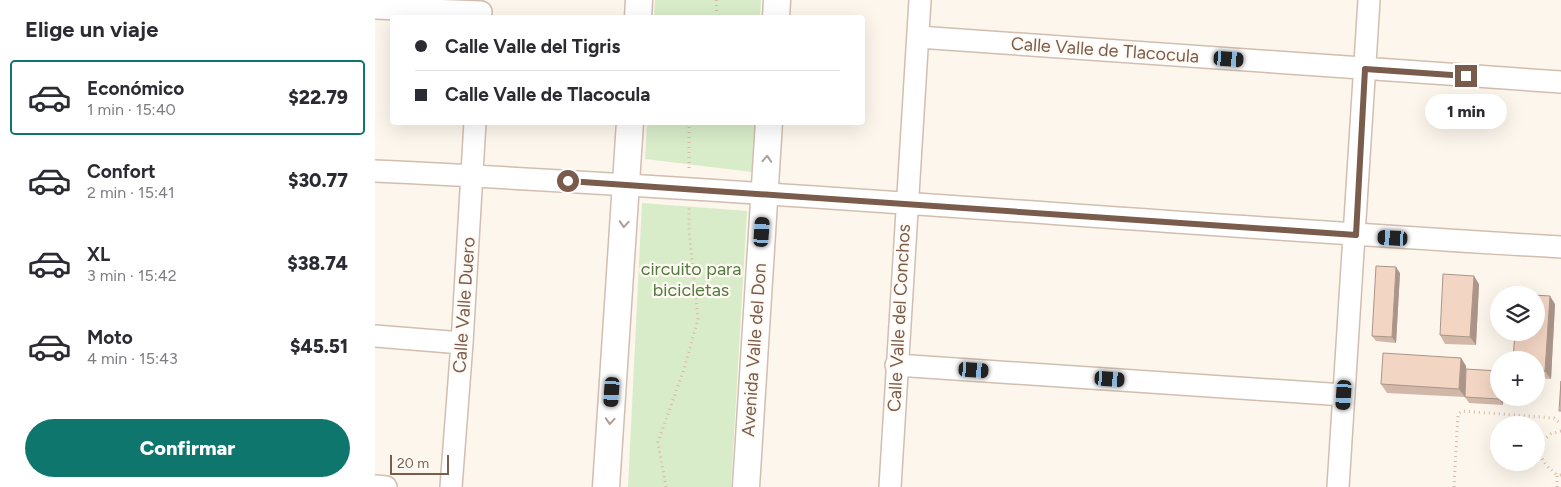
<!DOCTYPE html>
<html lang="es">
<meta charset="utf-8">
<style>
body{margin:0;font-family:Figtree,sans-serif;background:#f2f2f3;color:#2b2b33;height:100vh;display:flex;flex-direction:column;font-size:19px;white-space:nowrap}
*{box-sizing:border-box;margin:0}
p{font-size:16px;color:#7c7c81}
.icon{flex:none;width:28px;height:28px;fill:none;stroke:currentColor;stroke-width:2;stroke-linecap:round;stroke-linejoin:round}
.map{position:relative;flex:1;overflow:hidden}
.side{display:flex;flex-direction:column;background:#fff;width:375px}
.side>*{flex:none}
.banner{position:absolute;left:15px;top:15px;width:475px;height:110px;border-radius:5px;box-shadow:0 5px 20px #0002;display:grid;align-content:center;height:110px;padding:0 25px;background:#fff}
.tools{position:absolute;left:1115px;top:286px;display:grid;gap:10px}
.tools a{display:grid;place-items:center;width:55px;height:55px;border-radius:50%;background:#fff;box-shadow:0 5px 20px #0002;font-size:25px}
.scale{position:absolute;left:15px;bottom:12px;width:59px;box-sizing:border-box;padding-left:5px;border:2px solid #7a5c4d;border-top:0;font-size:14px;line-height:18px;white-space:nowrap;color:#7a5c4d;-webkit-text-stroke:4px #fffaf3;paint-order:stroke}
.end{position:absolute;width:22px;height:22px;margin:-11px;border:6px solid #7a5c4d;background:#fff;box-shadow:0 0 0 2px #fff}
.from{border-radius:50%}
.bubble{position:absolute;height:35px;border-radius:18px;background:#fff;box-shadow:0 5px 20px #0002;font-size:16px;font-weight:800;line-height:35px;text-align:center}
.car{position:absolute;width:15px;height:30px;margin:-15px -8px;border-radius:6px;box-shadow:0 0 4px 1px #0007;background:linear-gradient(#222 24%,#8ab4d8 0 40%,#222 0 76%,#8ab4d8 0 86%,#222 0)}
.banner b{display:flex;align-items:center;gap:18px;height:48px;font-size:19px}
.banner b+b{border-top:1px solid #e1e1e2}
.banner i{width:12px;height:12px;background:#2b2b33}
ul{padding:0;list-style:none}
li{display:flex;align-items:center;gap:15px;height:75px;margin:0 10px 8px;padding:0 15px;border:2px solid transparent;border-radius:5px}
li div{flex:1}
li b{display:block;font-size:19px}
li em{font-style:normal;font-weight:800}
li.selected{border-color:#0f766e}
li>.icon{width:45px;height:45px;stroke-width:1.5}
h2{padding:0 25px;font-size:22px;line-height:60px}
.primary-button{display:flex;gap:10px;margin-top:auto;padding:10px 25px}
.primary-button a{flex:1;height:58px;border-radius:30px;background:#0f766e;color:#fff;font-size:20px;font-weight:800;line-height:58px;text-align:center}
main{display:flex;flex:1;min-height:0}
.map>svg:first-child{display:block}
.green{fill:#d8ecc9}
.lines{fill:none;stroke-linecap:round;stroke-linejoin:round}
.minor-casing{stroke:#d1beb0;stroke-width:24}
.tertiary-casing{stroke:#d1beb0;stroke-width:29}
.path{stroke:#d9b8a5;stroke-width:3;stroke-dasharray:1 4;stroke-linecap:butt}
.minor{stroke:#fff;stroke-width:21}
.tertiary{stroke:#fff;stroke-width:26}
.wall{fill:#d1b7a8}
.shaded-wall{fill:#aa9588}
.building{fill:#f3d5c3;stroke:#aa9588}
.oneway{stroke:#af9d94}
.route{stroke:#7a5c4d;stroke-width:6}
.labels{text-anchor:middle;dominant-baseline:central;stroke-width:4.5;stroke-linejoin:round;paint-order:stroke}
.street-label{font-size:18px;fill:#7a5c4d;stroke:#fffaf3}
.park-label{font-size:18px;fill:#537a41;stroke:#fffaf3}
</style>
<main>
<section class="side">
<h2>Elige un viaje</h2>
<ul>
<li class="selected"><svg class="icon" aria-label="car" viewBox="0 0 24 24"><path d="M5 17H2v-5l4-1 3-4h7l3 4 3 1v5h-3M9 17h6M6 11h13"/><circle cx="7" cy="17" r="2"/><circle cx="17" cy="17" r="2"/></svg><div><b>Económico</b><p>1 min · 15:40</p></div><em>$22.79</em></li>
<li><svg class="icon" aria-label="car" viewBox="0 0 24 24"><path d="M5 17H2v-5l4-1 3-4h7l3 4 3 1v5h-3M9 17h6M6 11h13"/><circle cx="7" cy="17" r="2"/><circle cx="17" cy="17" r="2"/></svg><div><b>Confort</b><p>2 min · 15:41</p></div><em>$30.77</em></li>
<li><svg class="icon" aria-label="car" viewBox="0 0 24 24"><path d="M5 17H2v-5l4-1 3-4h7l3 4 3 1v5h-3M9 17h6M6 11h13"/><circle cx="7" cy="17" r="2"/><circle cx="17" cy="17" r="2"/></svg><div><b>XL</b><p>3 min · 15:42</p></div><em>$38.74</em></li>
<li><svg class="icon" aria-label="car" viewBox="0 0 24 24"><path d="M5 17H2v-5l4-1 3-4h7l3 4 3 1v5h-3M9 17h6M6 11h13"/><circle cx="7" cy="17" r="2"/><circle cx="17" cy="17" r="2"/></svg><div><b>Moto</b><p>4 min · 15:43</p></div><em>$45.51</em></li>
</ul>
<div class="primary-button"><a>Confirmar</a></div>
</section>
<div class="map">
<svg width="1186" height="487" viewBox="0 0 1186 487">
<rect width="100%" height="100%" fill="#fdf6ec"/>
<!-- green -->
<path class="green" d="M 280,0 L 386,0 L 385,17 L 279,17 Z
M 272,123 L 380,123 L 377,172 L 270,159 Z
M 267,203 L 372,211 L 356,487 L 253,487 Z"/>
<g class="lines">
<!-- minor casing -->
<g class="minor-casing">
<path id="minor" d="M 0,8 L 106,12
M 543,37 L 1186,82
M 0,171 C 396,190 791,224 1186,247
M 0,336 L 87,343
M 521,365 L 969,395
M 0,486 L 11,487
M 76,487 L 87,343 L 100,122
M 515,487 L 545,0
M 963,487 L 994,0"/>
</g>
<!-- tertiary casing -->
<g class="tertiary-casing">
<path id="tertiary" d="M 263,18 L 264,0
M 401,18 L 402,0
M 231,487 L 255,122
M 371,487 L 394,122"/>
</g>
<!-- path -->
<path class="path" d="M 341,0 L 342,18
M 314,122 L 314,169
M 1186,431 L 1176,434 L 1166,442 C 1164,459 1169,464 1182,475 L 1186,475
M 291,487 L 283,442 L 309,369 L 323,319 L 314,230 L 314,208
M 1079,487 L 1083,414 L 1087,411 L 1179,418 L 1186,424
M 1182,487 L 1182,475"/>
<!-- minor -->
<use href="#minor" class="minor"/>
<!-- tertiary -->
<use href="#tertiary" class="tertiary"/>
</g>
<!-- wall -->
<path class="wall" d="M 1025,273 L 1021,343 L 1001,341 L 997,336 Z
M 1104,284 L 1101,345 L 1070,344 L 1065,335 Z
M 1180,304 L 1176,379 L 1161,378 L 1161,360 Z
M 1086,358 L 1091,366 L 1091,369 L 1124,398 L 1128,398 L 1128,405 L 1094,403 L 1090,397 L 1091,379 L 1090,397 L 1012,393 L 1006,384 Z"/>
<!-- shaded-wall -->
<path class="shaded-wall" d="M 1021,267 L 1025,273 L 1021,343 L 1017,337 Z
M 1099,276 L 1104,284 L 1101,345 L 1095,337 Z
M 1175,296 L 1180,304 L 1176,379 L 1170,371 Z
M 1086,358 L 1091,366 L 1090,397 L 1084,389 Z
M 1124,398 L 1128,398 L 1128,405 L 1124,399 Z"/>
<!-- building -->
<path class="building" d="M 1001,266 L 1021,267 L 1017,337 L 997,336 Z
M 1068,274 L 1099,276 L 1095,337 L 1065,335 Z
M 1142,294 L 1175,296 L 1170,371 L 1161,370 L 1161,360 L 1138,360 L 1140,332 L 1161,332 L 1161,295 L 1142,295 Z
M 1008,353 L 1086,358 L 1084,389 L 1006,384 Z
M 1091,369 L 1124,371 L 1124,399 L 1090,397 Z
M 1186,381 L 1186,411 L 1184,411 Z"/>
<!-- one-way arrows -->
<defs><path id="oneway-chevron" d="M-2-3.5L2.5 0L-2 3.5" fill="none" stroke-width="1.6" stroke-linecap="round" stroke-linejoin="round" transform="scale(1.25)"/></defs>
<g class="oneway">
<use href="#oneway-chevron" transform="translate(392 159) rotate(-86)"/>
<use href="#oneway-chevron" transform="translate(249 224) rotate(94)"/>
<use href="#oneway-chevron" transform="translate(235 421) rotate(94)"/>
</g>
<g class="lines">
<!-- route -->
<path class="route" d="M 193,181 L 981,235 L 990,69 L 1091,76"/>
</g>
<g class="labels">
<!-- street labels -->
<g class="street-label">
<text transform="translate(730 50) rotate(4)">Calle Valle de Tlacocula</text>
<text transform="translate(89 305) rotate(-86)">Calle Valle Duero</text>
<text transform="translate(524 318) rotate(-87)">Calle Valle del Conchos</text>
<text transform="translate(379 350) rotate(-86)">Avenida Valle del Don</text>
</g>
<!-- park labels -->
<g class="park-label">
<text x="316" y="269">circuito para<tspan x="316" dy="21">bicicletas</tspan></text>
</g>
</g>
</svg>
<div class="tools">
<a><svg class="icon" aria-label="layers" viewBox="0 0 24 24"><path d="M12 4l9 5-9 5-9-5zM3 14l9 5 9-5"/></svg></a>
<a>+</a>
<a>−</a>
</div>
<div class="scale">20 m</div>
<i class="end from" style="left:193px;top:181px"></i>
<i class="end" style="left:1091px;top:76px"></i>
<div class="bubble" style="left:1050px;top:94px;width:82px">1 min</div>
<i class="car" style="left:854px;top:59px;rotate:94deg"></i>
<i class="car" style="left:387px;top:232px;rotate:4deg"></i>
<i class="car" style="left:1018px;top:238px;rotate:273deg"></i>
<i class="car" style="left:599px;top:370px;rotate:94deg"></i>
<i class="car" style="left:735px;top:379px;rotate:94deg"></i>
<i class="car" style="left:237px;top:392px;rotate:184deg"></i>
<i class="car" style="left:969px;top:395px;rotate:184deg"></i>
<div class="banner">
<b><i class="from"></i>Calle Valle del Tigris</b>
<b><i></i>Calle Valle de Tlacocula</b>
</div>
</div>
</main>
